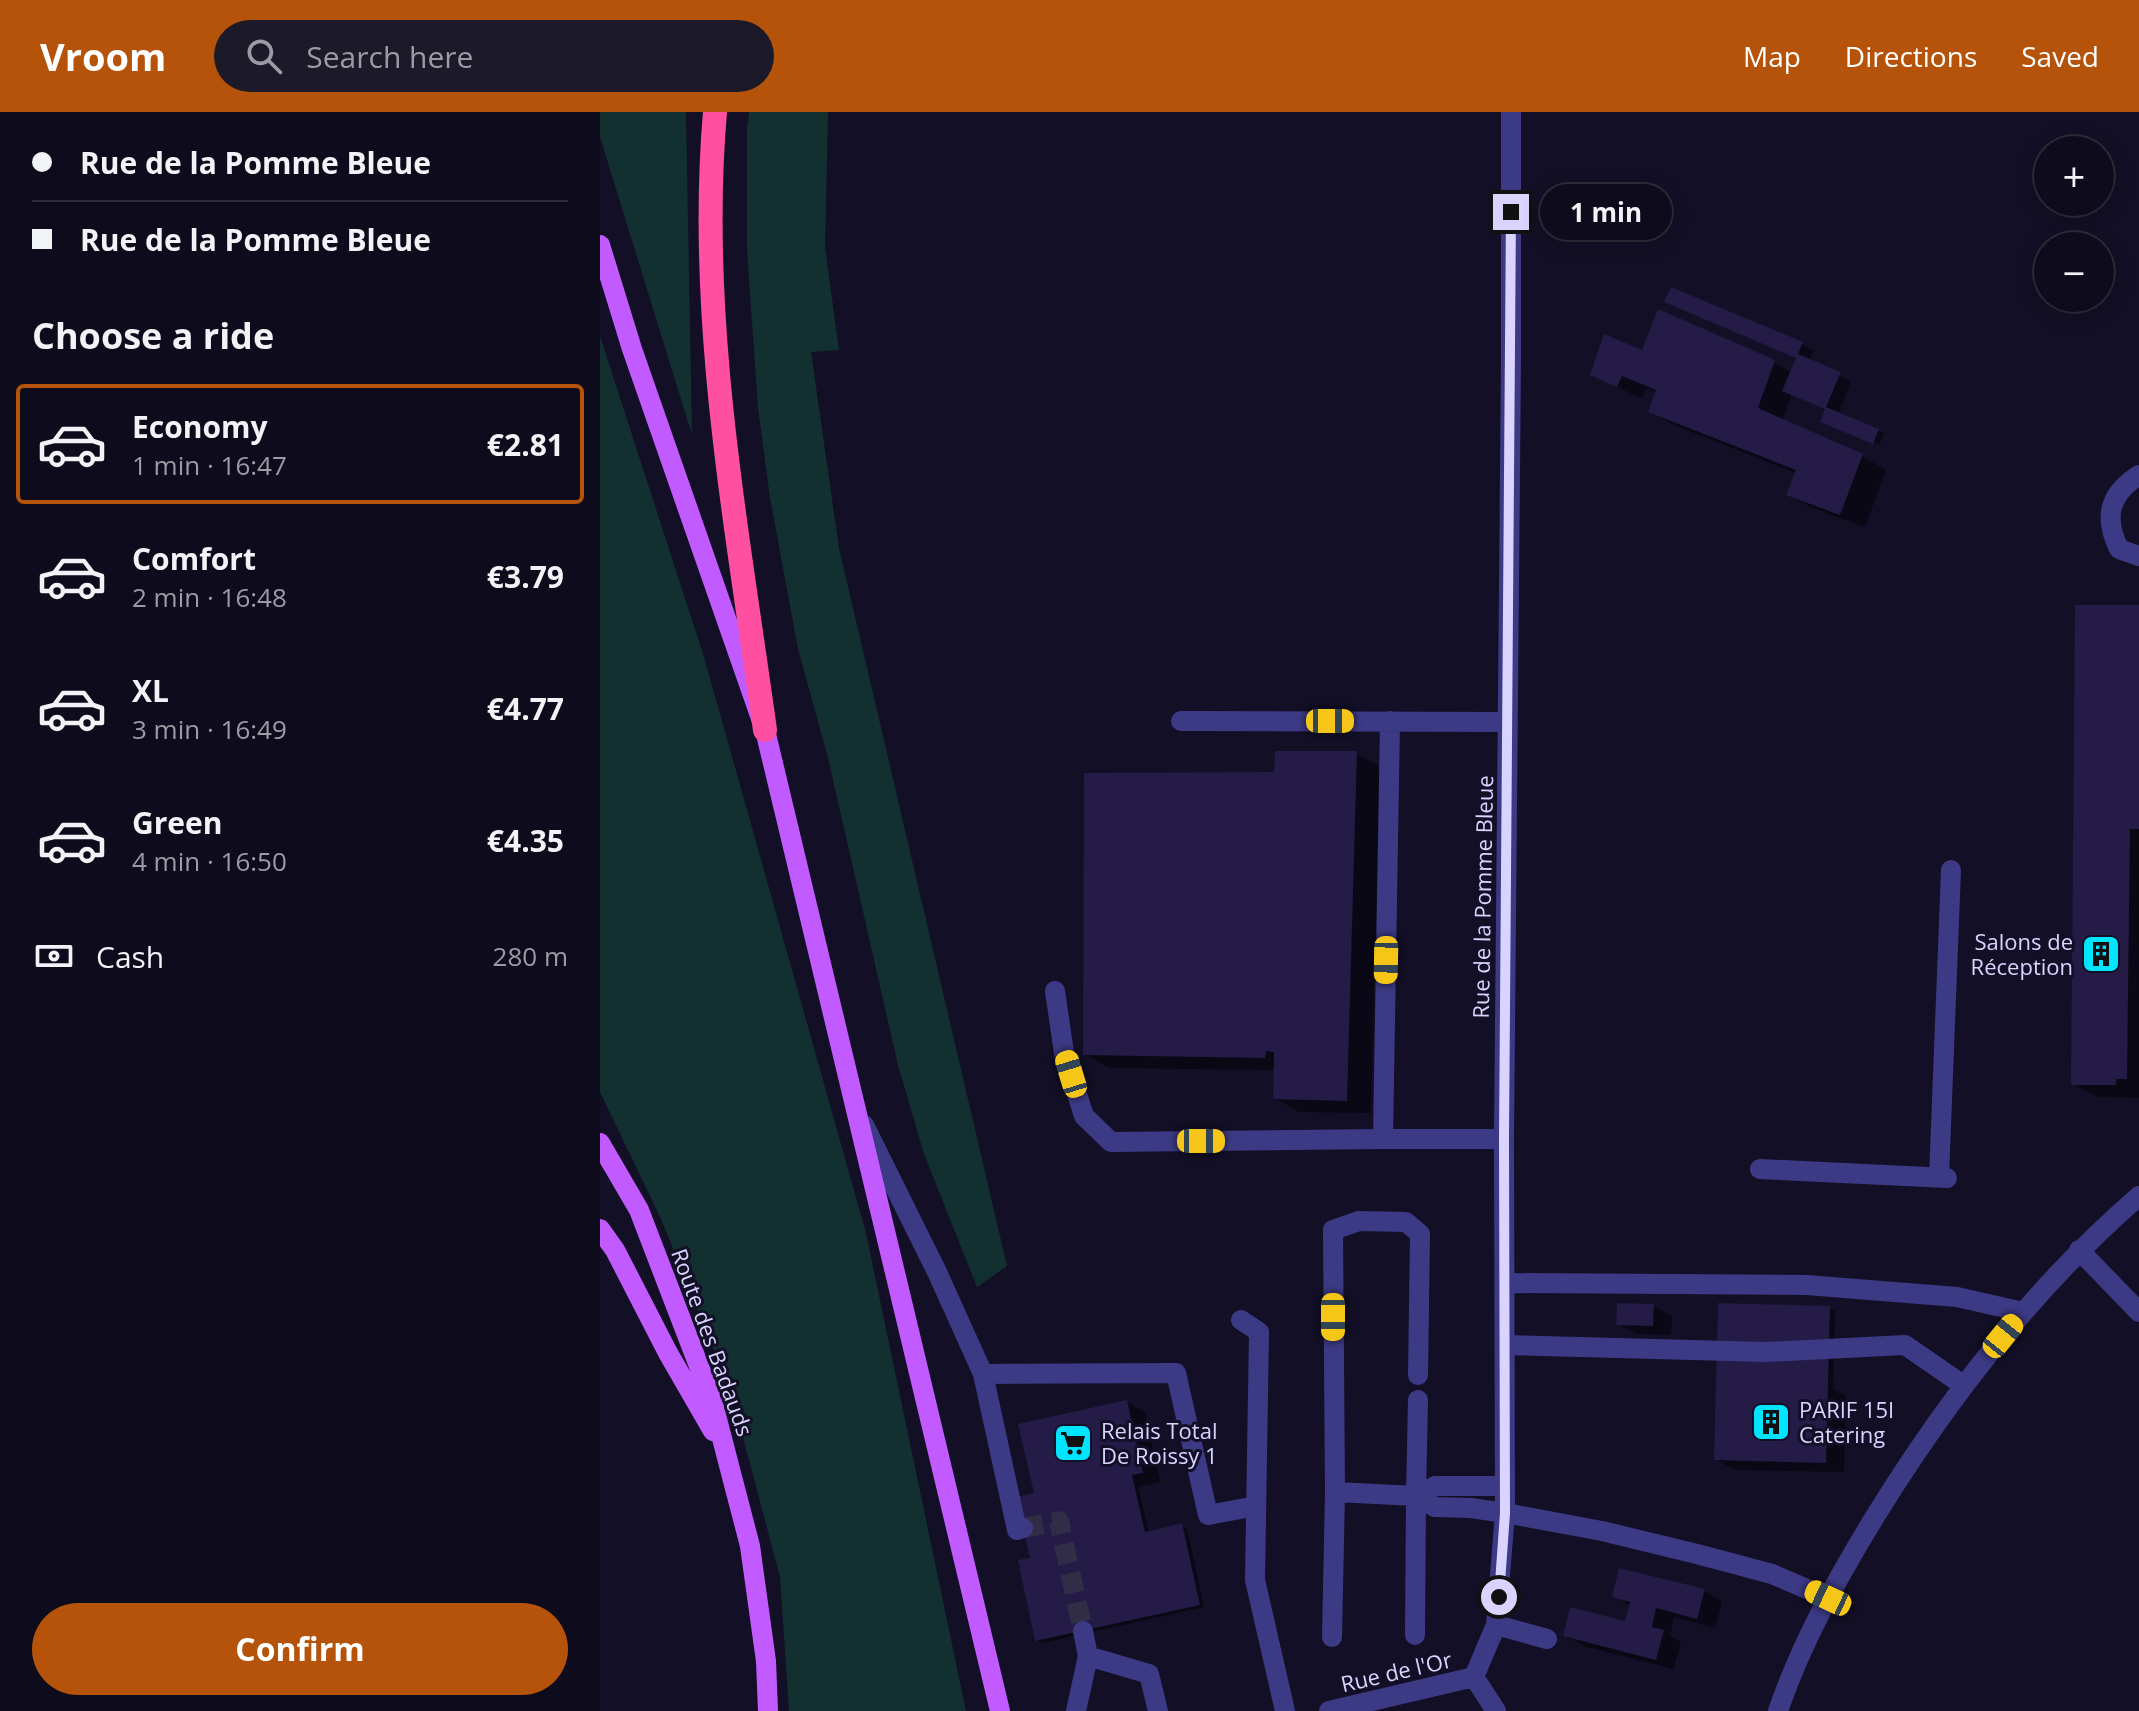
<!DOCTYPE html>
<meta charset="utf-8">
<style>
body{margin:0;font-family:"Open Sans",sans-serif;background:#1c1929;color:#f1f3f6;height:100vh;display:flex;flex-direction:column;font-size:30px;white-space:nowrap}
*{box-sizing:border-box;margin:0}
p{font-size:26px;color:#9b9ba3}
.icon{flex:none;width:44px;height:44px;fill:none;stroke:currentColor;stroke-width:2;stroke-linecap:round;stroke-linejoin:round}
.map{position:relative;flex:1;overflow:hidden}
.side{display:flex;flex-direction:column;background:#0e0b1c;width:600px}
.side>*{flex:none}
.guide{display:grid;align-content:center;height:176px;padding:0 32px;background:#0e0b1c}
.tools{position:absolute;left:1434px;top:24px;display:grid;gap:16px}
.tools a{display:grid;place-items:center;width:80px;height:80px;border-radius:50%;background:#0e0b1c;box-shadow:0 4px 20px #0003,0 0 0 2px #2e2b3b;font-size:40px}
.end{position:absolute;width:36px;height:36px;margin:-18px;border:10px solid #d9d4ff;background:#111;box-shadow:0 0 0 4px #111}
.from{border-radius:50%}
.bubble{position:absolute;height:56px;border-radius:28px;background:#0e0b1c;box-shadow:0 4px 20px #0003,0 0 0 2px #2e2b3b;font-size:26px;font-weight:700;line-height:56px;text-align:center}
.car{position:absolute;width:24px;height:48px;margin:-24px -12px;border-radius:10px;box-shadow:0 0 6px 2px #0007;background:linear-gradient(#f5c518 24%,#345 0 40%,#f5c518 0 76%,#345 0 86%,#f5c518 0)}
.guide b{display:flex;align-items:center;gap:28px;height:76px;font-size:30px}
.guide b+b{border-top:2px solid #2e2b3b}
.guide i{width:20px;height:20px;background:#f1f3f6}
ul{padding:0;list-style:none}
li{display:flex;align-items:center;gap:24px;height:120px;margin:0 16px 12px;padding:0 16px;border:4px solid transparent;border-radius:8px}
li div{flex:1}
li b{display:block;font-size:30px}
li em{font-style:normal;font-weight:700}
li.on{border-color:#b45309}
li>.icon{width:72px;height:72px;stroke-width:1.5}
h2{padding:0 32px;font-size:36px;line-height:96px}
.pay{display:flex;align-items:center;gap:20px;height:88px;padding:0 32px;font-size:30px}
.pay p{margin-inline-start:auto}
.cta{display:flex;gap:16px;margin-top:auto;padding:16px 32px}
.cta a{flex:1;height:92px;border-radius:48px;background:#b45309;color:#fff;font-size:32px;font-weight:700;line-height:92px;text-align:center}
header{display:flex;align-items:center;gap:48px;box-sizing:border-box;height:112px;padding:0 40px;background:#b45309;color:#fff}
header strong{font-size:38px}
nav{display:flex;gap:44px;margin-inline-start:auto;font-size:28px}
.search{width:560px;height:72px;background:#1c1929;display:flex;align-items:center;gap:20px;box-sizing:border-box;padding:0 28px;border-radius:44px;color:#9b9ba3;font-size:30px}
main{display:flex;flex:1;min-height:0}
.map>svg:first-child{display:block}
.green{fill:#12302f}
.shadow{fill:#0007}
.building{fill:#241b47}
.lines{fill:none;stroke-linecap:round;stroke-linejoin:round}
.minor-tunnel{stroke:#312d47;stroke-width:20;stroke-dasharray:20 10;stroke-linecap:butt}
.minor{stroke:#3d3a85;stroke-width:20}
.major{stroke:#c25bff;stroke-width:20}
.highway{stroke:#ff4fa3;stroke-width:24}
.route{stroke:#d9d4ff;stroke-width:10}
.labels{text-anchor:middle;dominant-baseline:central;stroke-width:6;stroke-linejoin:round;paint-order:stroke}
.street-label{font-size:22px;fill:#d9d4ff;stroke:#130f26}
.poi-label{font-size:22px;fill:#d9d4ff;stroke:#130f26;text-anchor:start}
</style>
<header>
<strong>Vroom</strong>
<div class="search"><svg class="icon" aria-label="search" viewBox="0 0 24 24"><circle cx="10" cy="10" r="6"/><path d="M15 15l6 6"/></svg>Search here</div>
<nav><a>Map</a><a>Directions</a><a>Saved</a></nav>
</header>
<main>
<section class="side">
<div class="guide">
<b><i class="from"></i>Rue de la Pomme Bleue</b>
<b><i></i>Rue de la Pomme Bleue</b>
</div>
<h2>Choose a ride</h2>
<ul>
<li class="on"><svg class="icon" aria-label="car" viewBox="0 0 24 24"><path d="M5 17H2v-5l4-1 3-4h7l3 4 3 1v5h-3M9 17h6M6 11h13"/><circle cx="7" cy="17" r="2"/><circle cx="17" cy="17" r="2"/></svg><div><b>Economy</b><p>1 min · 16:47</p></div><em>€2.81</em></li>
<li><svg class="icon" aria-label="car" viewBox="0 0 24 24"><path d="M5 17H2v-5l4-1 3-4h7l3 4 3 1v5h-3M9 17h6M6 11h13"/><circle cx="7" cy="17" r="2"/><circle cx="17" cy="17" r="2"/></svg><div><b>Comfort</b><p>2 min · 16:48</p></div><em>€3.79</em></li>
<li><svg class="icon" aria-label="car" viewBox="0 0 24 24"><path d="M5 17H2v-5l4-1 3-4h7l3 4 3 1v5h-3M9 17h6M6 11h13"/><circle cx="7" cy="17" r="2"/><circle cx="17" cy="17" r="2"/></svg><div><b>XL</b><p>3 min · 16:49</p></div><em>€4.77</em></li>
<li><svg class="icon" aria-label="car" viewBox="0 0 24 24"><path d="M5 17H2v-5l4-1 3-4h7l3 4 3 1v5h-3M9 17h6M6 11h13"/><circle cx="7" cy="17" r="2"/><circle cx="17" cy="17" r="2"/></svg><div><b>Green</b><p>4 min · 16:50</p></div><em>€4.35</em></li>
</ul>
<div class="pay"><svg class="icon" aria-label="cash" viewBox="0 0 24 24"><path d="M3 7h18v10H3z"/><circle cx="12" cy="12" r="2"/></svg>Cash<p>280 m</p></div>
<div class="cta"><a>Confirm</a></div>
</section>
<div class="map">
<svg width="1539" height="1599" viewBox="0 0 1539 1599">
<rect width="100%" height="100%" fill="#130f26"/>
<!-- green -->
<path class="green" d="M 0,0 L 86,0 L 92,323 L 0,25 Z
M 149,0 L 228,0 L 225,135 L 239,238 L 211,240 L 239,436 L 407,1154 L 377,1175 L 324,1042 L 298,953 L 228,646 L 198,537 L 170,386 L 158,296 L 147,138 L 147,17 Z
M 0,224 L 104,545 L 266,1121 L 366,1599 L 189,1599 L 180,1465 L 131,1280 L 61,1107 L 0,980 Z"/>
<!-- shadow -->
<path class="shadow" d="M 1079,196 L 1202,232 L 1214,239 L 1209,249 L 1251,269 L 1238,302 L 1284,321 L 1279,333 L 1228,312 L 1227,298 L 1192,282 L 1182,309 L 1262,344 L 1286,358 L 1265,415 L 1212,396 L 1188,382 L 1196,361 L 1074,313 L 1050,299 L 1057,281 L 1047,276 L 1042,287 L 992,262 L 1043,240 L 1174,250 L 1192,261 L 1198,246 Z
M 1539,495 L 1539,986 L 1497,985 L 1473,972 Z
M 756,641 L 780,655 L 771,1001 L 699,1000 L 675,986 L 676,958 L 509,956 L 485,942 L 676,662 Z
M 1054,1194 L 1072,1204 L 1071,1223 L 1037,1222 L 1018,1212 Z
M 1229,1196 L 1235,1199 L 1233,1277 L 1246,1284 L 1244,1360 L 1134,1358 L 1116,1347 Z
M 527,1290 L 545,1300 L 560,1370 L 538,1375 L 549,1421 L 582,1414 L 587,1417 L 604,1495 L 442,1531 L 437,1527 L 432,1447 L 440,1383 Z
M 1104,1479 L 1122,1489 L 1115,1516 L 1074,1505 L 1070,1524 L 1081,1530 L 1074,1557 L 983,1534 L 965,1523 L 1026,1511 L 1031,1494 L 1014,1484 Z"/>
<!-- building -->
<path class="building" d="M 1071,175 L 1203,230 L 1198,242 L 1241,260 L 1226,295 L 1279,317 L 1273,332 L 1220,310 L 1225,297 L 1182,279 L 1196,246 L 1064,190 Z
M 1058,197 L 1175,248 L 1158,296 L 1263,342 L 1240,403 L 1186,383 L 1196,358 L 1048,300 L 1056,278 L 1022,264 L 1017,275 L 990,263 L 1004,222 L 1042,238 Z
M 1475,493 L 1539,493 L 1539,717 L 1530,717 L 1527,967 L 1516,967 L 1516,973 L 1471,973 Z
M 675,639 L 757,639 L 747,989 L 673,987 L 674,940 L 666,939 L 665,946 L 483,943 L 484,661 L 674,660 Z
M 1017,1191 L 1054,1192 L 1053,1214 L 1016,1213 Z
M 1118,1191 L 1230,1194 L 1226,1351 L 1114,1348 Z
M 527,1288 L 543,1361 L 532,1363 L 545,1420 L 582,1411 L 600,1493 L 435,1529 L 418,1448 L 430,1446 L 416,1385 L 434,1381 L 418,1312 Z
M 1019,1456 L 1105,1477 L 1097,1507 L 1056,1496 L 1052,1515 L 1064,1518 L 1056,1548 L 963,1524 L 970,1495 L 1025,1509 L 1030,1490 L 1012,1485 Z"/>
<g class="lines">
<!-- minor-tunnel -->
<path class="minor-tunnel" d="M 423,1416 L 459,1409 L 483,1519"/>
<!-- minor -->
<path class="minor" d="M 1539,363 C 1508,383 1504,406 1519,437 L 1539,444
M 581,609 L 908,610
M 455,879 L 464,941 L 484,1004 L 511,1030 L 783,1027 L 790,609
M 264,1013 L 337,1160 L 383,1262 L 417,1418 L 423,1416
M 783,1027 L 904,1027
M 1160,1057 L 1347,1066
M 1339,1065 L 1351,758
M 1479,1138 L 1539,1200
M 906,1171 L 1207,1173 L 1357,1185 L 1423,1200
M 641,1208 L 659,1220 L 655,1468 L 685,1599
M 905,1233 L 1166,1240 L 1305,1233 L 1363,1273
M 383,1262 L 576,1261 L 608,1403 L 656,1394
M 905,1374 L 835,1374 L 816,1384 L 835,1395 L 871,1396 L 905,1401 L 1002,1419 L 1097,1442 L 1172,1462 L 1228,1486
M 816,1384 L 818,1288
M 896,1513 L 947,1527
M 815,1523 L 816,1384 L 735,1380 L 733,1118 L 759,1109 L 806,1110 L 820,1122 L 818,1263
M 732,1525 L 735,1380
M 488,1544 L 549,1562 L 558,1599
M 874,1565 L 896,1513 L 905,1401 L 904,1027 L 911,248 L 911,0
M 874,1565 L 896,1599
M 476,1599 L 488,1544 L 483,1519
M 729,1599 L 874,1565
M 1178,1599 C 1202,1529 1238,1465 1276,1403 C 1349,1285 1434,1175 1539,1084"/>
<!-- major -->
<path class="major" d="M 0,133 L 32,237 L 165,618 L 400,1599
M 0,1031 L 39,1098 L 112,1288 L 150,1434 L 166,1549 L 168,1599
M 0,1117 L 15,1138 L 68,1241 L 113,1319"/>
<!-- highway -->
<path class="highway" d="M 115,0 C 97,206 137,414 165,618"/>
</g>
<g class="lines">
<!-- route -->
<path class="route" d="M 899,1485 L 905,1401 L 904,1027 L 911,100"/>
</g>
<!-- icons -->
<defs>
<g id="building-square" transform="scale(2)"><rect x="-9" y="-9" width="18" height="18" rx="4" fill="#00e5ff" stroke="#130f26"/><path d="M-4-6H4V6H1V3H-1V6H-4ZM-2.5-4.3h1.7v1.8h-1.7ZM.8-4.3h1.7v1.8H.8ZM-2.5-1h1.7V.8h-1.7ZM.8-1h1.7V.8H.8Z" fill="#111"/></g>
<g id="supermarket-square" transform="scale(2)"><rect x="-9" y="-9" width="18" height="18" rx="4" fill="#00e5ff" stroke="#130f26"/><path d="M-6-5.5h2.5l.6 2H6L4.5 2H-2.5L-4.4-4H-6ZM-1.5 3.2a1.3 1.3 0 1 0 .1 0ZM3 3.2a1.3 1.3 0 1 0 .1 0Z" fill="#111"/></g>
</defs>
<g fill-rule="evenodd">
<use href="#building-square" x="1501" y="842"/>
<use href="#building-square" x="1171" y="1310"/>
<use href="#supermarket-square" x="473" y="1331"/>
</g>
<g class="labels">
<!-- street labels -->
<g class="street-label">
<text transform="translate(882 785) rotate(-89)">Rue de la Pomme Bleue</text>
<text transform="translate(113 1230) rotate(70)">Route des Badauds</text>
<text transform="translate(796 1559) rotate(-13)">Rue de l'Or</text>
</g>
<!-- poi labels -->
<g class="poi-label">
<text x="1473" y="829" text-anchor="end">Salons de<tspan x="1473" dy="25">Réception</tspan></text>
<text x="1199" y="1297">PARIF 15I<tspan x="1199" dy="25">Catering</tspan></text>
<text x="501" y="1318">Relais Total<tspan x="501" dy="25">De Roissy 1</tspan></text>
</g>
</g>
</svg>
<div class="tools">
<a>+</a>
<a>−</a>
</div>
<i class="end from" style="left:899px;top:1485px"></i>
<i class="end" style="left:911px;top:100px"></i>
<div class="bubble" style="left:940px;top:72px;width:132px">1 min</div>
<i class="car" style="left:730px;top:609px;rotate:90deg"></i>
<i class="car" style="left:786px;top:848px;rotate:181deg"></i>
<i class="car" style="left:471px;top:962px;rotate:343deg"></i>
<i class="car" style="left:601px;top:1029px;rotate:90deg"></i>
<i class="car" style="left:733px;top:1205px;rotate:180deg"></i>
<i class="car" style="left:1403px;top:1224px;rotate:39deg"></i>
<i class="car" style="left:1228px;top:1486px;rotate:295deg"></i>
</div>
</main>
